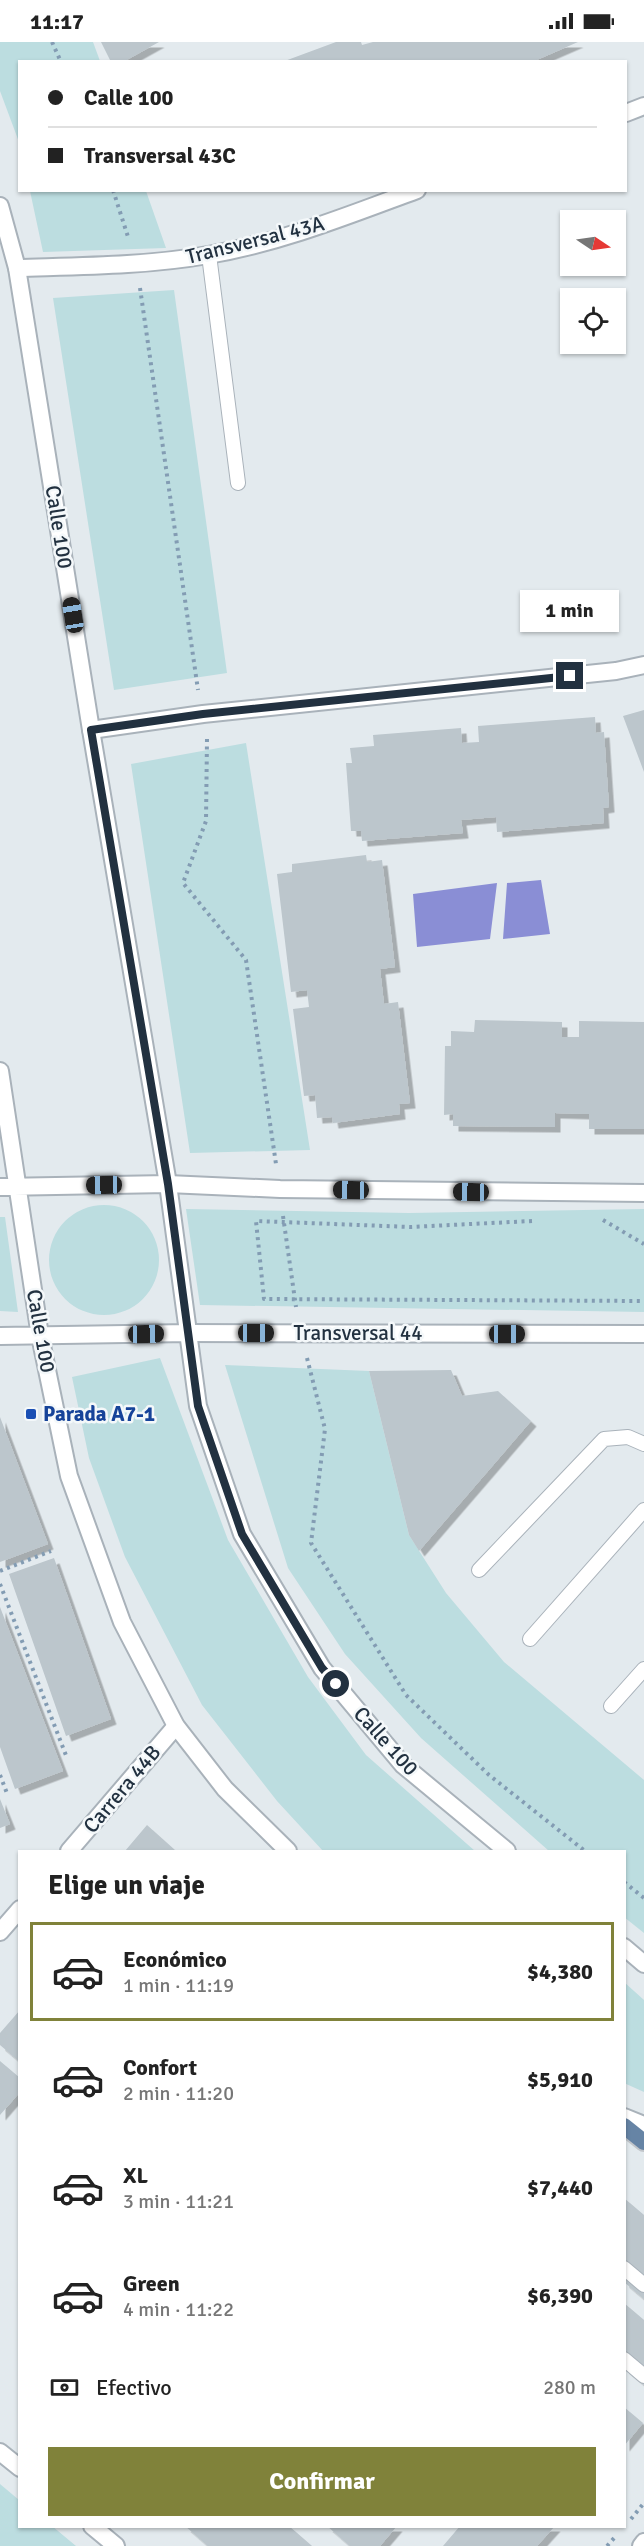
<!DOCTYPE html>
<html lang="es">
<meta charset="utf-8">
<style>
body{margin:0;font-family:Signika,sans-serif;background:#f2f2f2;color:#222;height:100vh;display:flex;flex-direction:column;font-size:22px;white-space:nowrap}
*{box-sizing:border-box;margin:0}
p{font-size:20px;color:#767676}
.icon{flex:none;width:33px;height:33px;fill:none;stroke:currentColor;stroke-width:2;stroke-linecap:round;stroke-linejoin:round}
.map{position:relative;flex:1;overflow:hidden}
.details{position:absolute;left:18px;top:1808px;width:608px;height:678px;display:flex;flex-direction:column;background:#fff;border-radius:0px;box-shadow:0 2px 4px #0004}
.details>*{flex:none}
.hud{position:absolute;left:18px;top:18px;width:609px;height:132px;border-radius:0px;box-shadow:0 2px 4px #0004;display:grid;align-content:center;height:132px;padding:0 30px;background:#fff}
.needle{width:39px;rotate:103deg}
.buttons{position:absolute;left:560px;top:168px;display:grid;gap:12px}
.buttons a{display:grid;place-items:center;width:66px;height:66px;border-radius:0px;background:#fff;box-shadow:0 2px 4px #0004;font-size:30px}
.end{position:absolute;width:27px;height:27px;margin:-14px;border:8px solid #223140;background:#fff;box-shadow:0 0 0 3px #fff}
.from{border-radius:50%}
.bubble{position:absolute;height:42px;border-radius:0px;background:#fff;box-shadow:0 2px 4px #0004;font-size:20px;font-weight:700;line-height:42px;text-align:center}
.car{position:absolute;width:18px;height:36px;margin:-18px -9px;border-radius:8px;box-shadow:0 0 4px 2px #0007;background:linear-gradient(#222 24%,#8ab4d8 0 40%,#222 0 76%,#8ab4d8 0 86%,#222 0)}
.hud b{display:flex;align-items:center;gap:21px;height:57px;font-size:22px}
.hud b+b{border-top:2px solid #e0e0e0}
.hud i{width:15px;height:15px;background:#222}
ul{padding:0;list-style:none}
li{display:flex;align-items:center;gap:18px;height:99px;margin:0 12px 9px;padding:0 18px;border:3px solid transparent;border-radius:0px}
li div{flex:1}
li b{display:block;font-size:22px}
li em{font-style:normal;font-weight:700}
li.on{border-color:#80823a}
li>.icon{width:54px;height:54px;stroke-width:1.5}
h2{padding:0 30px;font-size:27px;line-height:72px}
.pay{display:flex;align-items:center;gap:15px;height:66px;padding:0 30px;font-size:22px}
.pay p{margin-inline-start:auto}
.action{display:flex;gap:12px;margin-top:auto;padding:12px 30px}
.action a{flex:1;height:69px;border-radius:0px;background:#80823a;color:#fff;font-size:24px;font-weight:700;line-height:69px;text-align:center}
.status{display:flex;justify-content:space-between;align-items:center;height:42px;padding:0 30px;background:#fff;direction:ltr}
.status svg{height:16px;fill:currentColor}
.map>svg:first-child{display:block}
.green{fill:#bcdde0}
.water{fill:#8a8ed5}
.building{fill:#bcc6cc;filter:url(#shadow)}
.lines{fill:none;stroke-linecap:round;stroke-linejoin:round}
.service-casing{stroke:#a9b2ba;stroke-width:16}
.minor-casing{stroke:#a9b2ba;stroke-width:20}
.tertiary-casing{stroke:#a9b2ba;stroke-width:20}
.primary-casing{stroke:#c1c5ca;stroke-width:20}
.path{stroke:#839cb3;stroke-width:4;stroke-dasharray:3 4.5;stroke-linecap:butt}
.service{stroke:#fff;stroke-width:14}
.minor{stroke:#fff;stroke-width:16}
.tertiary{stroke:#fff;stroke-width:16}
.primary{stroke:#6684a5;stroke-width:16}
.route{stroke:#223140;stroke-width:8}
.transit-dot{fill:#1a4fb4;stroke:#f4f8fa;stroke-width:2}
.labels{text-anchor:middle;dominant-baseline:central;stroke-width:5;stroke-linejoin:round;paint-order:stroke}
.street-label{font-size:21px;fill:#223140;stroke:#f4f8fa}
.transit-label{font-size:21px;font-weight:bold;fill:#164399;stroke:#f4f8fa;text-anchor:start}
</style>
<div class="status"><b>11:17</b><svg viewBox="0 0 49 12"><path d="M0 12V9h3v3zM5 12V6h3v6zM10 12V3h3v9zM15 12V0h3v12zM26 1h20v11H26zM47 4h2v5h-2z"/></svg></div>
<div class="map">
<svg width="644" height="2504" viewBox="0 0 644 2504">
<defs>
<filter id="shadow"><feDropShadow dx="5.5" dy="5.5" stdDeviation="0" flood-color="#0004"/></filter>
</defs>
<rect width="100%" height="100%" fill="#e3eaee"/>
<!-- green -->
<path class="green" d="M 0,0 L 93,0 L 100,19 L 20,20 L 19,100 L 0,49 Z
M 30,149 L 146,149 L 166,206 L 43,210 Z
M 174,248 L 227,631 L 114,648 L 53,256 Z
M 246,701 L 310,1108 L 190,1111 L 131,722 Z
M49 1218a55 55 0 1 1 110 0a55 55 0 1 1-110 0Z
M 186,1167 L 409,1171 L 644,1167 L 644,1270 L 200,1263 Z
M 0,1175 L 5,1175 L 18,1270 L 0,1269 Z
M 160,1316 L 228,1498 L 308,1635 L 366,1713 L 475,1809 L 323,1809 L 277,1759 L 202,1663 L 125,1515 L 89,1416 L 72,1335 Z
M 225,1323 L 369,1329 L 409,1493 L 446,1551 L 504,1620 L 644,1738 L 644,1891 L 624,1875 L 624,1809 L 549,1809 L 421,1696 L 345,1612 L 288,1526 Z
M 624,1940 L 644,1958 L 644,2050 L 624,2041 Z
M 0,2442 L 19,2458 L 20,2484 L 52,2484 L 76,2504 L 0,2504 Z"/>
<!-- water -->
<path class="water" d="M 541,838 L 550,892 L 503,897 L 507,841 Z
M 497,841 L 490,897 L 417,905 L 413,852 Z"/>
<!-- building -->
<path class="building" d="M 101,0 L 159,0 L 123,20 L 111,20 Z
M 336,0 L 361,0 L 362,3 L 373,0 L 578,0 L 532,20 L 282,20 Z
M 644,668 L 644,730 L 623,674 Z
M 595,675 L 596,691 L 604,690 L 609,765 L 603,766 L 604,781 L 497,790 L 496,775 L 461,778 L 463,791 L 362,799 L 361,789 L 351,789 L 346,721 L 352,721 L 350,706 L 374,704 L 373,693 L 461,686 L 462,701 L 479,700 L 478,684 Z
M 366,813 L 367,820 L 382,818 L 395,925 L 380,927 L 384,962 L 398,960 L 410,1061 L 399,1062 L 400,1072 L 333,1081 L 332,1075 L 317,1076 L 315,1053 L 304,1054 L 293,967 L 309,965 L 307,948 L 291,950 L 277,832 L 292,830 L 292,822 Z
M 475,978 L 562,980 L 562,995 L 579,995 L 579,979 L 644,980 L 644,1087 L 589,1087 L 589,1072 L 555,1071 L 555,1085 L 453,1084 L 453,1072 L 444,1073 L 445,1004 L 451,1004 L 451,989 L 474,990 Z
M 451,1328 L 462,1354 L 498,1349 L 531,1379 L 419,1509 L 409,1493 L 369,1329 Z
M 0,1375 L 48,1502 L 0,1520 Z
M 54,1516 L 111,1677 L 66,1694 L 9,1532 Z
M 0,1565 L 63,1729 L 15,1747 L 0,1705 Z
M 0,1757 L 10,1782 L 0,1786 Z
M 147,1783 L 176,1809 L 125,1809 Z
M 20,1968 L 20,2020 L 0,2003 L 0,1991 Z
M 0,2019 L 20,2036 L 20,2050 L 0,2073 Z
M 624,2156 L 644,2173 L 644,2257 L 624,2240 Z
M 624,2261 L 644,2278 L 644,2343 L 624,2326 Z
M 624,2365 L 643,2381 L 624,2404 Z
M 185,2484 L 289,2484 L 312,2504 L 208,2504 Z
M 327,2484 L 397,2484 L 380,2504 L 350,2504 Z
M 460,2484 L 555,2484 L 537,2504 L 443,2504 Z"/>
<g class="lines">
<!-- service casing -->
<g class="service-casing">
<path id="service" d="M 209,213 L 238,441
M 479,1528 L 604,1397 L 628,1395 L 644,1402
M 530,1597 L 644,1468
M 611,1664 L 644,1627
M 624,2226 L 644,2243
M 624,2317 L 644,2334"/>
</g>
<!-- minor casing -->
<g class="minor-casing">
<path id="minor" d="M 626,71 L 644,64
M 17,226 C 81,224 145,224 208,213 C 280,201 349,173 417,148
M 91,688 L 203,672 L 616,629 L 644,623
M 168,1142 L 280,1147 L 644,1151
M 188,1291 L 644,1292
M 69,1809 L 176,1684
M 0,1890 L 20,1867
M 0,2410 L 20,2426
M 92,2484 L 116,2504
M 641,2504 L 644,2500"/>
</g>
<!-- tertiary casing -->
<g class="tertiary-casing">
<path id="tertiary" d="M 0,164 L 17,226 L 91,688 L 168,1142 L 198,1364 L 242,1492 L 322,1626 L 403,1723 L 507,1809
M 0,1029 L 40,1294 L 69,1434 L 122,1580 L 176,1684 L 225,1747 L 288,1809
M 0,1145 L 168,1142
M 0,1294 L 188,1291
M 624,1905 L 644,1922
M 624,2075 L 644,2083"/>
</g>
<!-- primary casing -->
<g class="primary-casing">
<path id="primary" d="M 624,2084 L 644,2100"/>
</g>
<!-- path -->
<path class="path" d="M 52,0 L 61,20
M 113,148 L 129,198
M 140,246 L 198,648
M 207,697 L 206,779 L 183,841 L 246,918 L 276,1122
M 283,1174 L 296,1265
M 603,1178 L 644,1202
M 532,1179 L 411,1185 L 256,1179 L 264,1257 L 644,1259
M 307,1316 L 325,1387 L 311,1501 L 406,1653 L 489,1733 L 585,1809
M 0,1529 L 51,1509
M 0,1542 L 67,1716
M 0,1733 L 8,1754
M 624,1840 L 644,1856
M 631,2477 L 644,2461
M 607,2504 L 616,2494"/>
<!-- service -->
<use href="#service" class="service"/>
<!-- minor -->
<use href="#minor" class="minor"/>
<!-- tertiary -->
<use href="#tertiary" class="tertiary"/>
<!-- primary -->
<use href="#primary" class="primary"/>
</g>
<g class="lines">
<!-- route -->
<path class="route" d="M 336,1642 L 322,1626 L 242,1492 L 198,1364 L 168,1142 L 91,688 L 203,672 L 570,634"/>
</g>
<!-- markers -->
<rect class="transit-dot" x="25" y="1366" width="12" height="12" rx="3"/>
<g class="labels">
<!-- street labels -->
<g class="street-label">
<text transform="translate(255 198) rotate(-14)">Transversal 43A</text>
<text transform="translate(59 485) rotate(81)">Calle 100</text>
<text transform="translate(41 1289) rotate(80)">Calle 100</text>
<text x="358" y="1291">Transversal 44</text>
<text transform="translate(386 1699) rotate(48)">Calle 100</text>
<text transform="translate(122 1747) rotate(-50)">Carrera 44B</text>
</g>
<!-- transit labels -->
<g class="transit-label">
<text x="43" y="1372">Parada A7-1</text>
</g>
</g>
</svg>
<div class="buttons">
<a><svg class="needle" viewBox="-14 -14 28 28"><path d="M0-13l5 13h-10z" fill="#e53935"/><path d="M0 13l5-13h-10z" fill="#767676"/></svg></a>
<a><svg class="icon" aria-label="locate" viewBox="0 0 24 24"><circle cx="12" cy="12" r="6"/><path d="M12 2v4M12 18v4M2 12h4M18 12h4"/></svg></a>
</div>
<i class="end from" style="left:336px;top:1642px"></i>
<i class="end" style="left:570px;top:634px"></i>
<div class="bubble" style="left:520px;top:548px;width:99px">1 min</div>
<i class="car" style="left:73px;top:573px;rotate:351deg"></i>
<i class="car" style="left:104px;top:1143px;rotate:269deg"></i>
<i class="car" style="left:351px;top:1148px;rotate:271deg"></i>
<i class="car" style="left:471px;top:1150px;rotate:271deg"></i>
<i class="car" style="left:256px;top:1291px;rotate:90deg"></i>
<i class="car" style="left:146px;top:1292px;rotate:89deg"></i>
<i class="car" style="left:507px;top:1292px;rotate:90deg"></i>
<div class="hud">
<b><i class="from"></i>Calle 100</b>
<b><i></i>Transversal 43C</b>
</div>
<section class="details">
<h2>Elige un viaje</h2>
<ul>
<li class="on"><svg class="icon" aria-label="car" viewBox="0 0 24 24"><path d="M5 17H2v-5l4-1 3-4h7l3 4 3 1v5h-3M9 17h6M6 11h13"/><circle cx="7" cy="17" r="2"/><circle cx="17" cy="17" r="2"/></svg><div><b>Económico</b><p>1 min · 11:19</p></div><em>$4,380</em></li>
<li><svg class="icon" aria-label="car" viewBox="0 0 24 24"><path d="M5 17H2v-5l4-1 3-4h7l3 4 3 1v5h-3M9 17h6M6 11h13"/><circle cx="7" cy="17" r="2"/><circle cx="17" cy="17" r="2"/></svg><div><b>Confort</b><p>2 min · 11:20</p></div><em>$5,910</em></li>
<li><svg class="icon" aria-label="car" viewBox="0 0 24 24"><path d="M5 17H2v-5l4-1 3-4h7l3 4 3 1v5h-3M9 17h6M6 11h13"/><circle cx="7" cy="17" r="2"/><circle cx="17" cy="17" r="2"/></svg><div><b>XL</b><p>3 min · 11:21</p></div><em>$7,440</em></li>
<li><svg class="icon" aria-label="car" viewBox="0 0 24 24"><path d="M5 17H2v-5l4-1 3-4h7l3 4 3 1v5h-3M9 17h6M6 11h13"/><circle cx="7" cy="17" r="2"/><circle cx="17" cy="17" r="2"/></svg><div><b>Green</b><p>4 min · 11:22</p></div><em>$6,390</em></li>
</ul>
<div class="pay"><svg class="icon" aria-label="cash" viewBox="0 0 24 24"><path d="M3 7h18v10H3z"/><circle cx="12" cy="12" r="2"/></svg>Efectivo<p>280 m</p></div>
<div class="action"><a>Confirmar</a></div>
</section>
</div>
